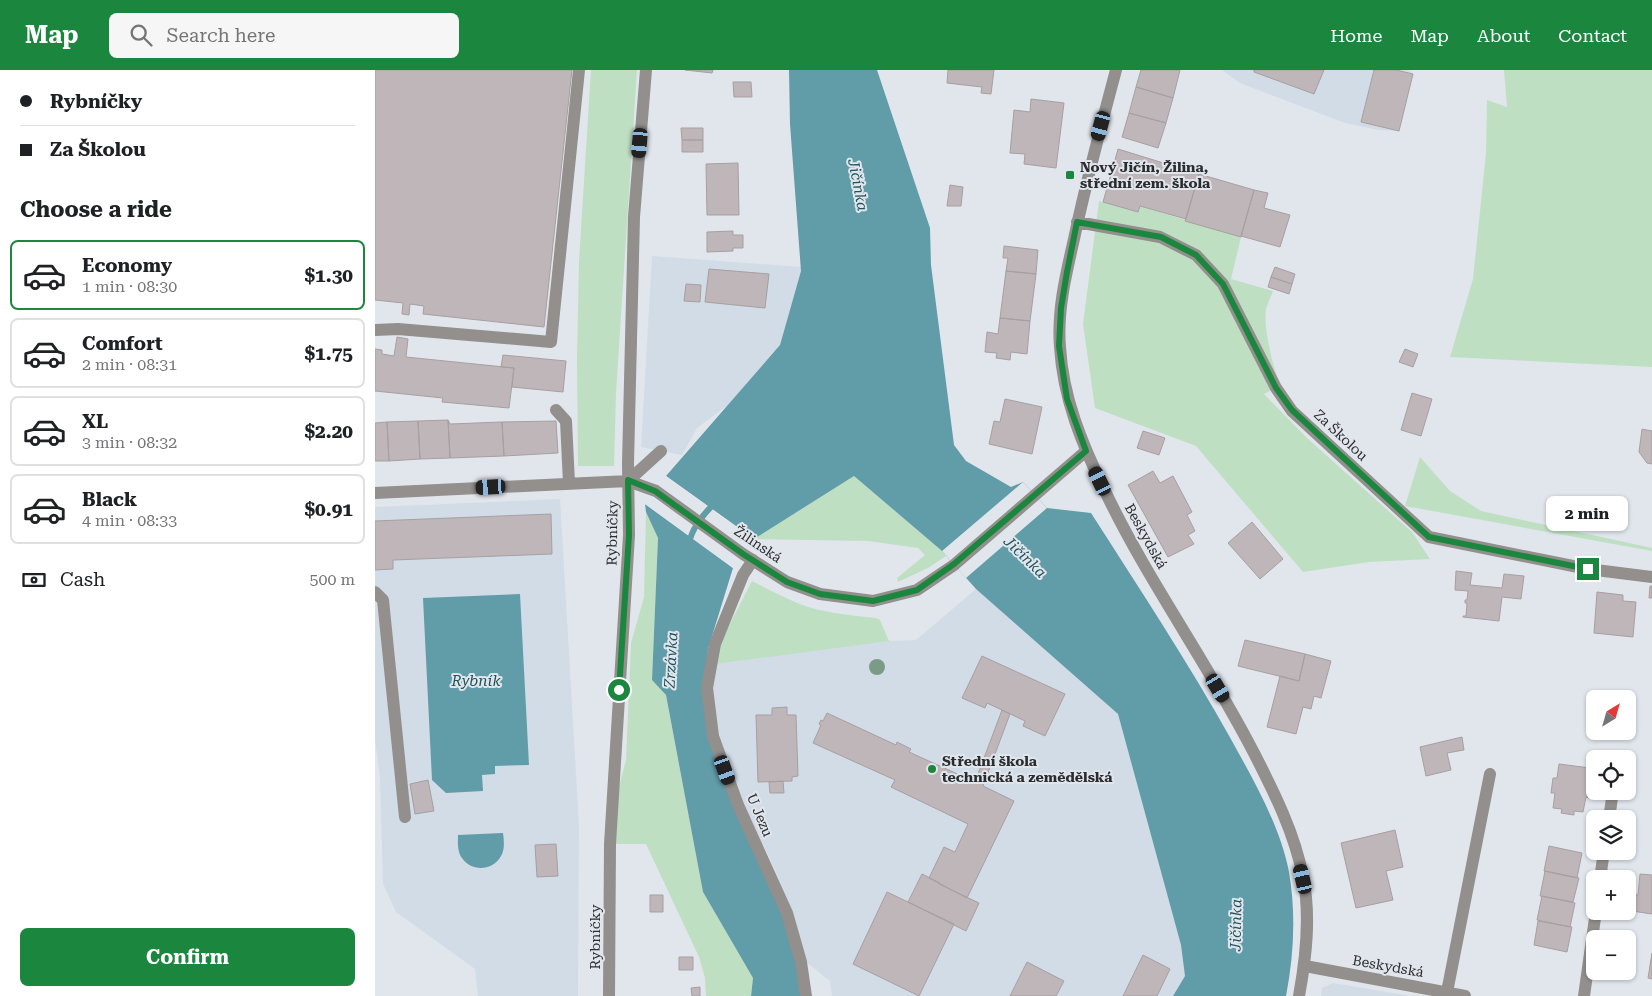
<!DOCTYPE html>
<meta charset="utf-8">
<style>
body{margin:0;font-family:"Roboto Serif",serif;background:#f6f6f6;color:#202124;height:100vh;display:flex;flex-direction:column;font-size:19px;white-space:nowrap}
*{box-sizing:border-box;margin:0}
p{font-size:16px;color:#757577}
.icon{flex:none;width:28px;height:28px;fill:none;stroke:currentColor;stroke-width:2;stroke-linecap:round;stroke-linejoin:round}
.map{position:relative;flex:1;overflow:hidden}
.panel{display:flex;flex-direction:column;background:#fff;width:375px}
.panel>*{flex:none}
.hud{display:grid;align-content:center;height:110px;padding:0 20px;background:#fff}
.needle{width:32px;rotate:37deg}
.controls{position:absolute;left:1211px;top:620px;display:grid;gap:10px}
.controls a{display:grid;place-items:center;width:50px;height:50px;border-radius:8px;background:#fff;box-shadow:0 1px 4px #0004;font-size:25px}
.end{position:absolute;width:22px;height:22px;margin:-11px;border:6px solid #1b873e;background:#fff;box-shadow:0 0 0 2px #fff}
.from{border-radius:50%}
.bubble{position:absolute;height:35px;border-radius:8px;background:#fff;box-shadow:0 1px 4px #0004;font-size:16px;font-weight:700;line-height:35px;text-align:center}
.car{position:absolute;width:15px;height:30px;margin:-15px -8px;border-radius:6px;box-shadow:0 0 4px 1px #0007;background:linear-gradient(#222 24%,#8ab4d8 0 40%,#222 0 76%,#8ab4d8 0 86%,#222 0)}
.hud b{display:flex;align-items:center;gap:18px;height:48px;font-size:19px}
.hud b+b{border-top:1px solid #e0e0e0}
.hud i{width:12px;height:12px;background:#202124}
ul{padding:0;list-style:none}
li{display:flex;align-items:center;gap:15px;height:70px;margin:0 10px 8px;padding:0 10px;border:2px solid #e0e0e0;border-radius:8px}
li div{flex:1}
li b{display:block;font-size:19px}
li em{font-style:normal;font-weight:700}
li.on{border-color:#1b873e}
li>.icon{width:45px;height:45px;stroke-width:1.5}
h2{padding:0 20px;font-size:22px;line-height:60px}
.pay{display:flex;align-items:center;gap:12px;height:55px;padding:0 20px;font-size:19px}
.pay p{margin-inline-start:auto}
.action{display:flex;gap:10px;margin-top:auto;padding:10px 20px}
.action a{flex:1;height:58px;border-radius:8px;background:#1b873e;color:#fff;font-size:20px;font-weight:700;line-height:58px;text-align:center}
header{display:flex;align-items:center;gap:30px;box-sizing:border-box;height:70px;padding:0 25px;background:#1b873e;color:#fff}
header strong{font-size:24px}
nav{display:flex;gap:28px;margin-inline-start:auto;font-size:18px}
.search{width:350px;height:45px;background:#f6f6f6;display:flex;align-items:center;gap:12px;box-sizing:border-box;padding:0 18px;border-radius:8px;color:#757577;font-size:19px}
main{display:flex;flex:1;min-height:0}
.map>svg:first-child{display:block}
.built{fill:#d1dce7}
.green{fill:#bfdfc3}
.water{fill:#619ca9}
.pier{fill:#e1e6ec}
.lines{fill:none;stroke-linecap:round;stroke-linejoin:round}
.stream{stroke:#619ca9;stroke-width:6}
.building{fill:#beb6b8;stroke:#a79fa1}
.minor{stroke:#928f8d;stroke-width:12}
.tree{fill:#7a9c87}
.route{stroke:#1b873e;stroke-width:6}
.poi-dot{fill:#1b873e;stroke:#e1e6ec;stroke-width:2}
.labels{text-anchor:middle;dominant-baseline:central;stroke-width:4;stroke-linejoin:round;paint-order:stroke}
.poi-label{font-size:14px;font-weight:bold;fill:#2a2c2f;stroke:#e1e6ec;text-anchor:start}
.street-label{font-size:14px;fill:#2a2c2f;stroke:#e1e6ec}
.water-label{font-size:15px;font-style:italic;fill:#1e525c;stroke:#e1e6ec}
</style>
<header>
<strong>Map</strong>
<div class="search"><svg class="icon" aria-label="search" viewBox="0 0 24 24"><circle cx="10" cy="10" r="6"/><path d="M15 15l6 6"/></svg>Search here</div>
<nav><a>Home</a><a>Map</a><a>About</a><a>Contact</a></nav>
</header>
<main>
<section class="panel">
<div class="hud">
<b><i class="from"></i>Rybníčky</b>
<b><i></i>Za Školou</b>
</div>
<h2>Choose a ride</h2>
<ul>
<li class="on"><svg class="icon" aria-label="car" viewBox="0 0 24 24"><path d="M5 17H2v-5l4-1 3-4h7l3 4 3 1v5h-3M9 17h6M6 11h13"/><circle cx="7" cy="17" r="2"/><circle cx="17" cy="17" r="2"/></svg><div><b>Economy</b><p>1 min · 08:30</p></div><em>$1.30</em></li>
<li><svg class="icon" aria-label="car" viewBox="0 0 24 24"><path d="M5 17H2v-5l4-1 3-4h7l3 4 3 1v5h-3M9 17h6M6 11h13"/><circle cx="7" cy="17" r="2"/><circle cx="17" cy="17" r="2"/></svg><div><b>Comfort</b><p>2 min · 08:31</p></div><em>$1.75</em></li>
<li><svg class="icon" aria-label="car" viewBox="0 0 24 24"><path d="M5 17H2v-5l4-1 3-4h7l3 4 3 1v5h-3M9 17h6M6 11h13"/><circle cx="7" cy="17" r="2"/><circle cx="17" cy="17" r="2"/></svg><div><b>XL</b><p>3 min · 08:32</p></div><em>$2.20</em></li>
<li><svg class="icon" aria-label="car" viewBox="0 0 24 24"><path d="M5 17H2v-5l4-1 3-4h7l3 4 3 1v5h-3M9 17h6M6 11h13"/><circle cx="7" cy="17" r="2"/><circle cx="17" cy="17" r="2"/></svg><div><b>Black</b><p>4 min · 08:33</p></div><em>$0.91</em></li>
</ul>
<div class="pay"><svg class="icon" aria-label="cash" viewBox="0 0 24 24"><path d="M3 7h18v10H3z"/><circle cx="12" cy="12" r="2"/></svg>Cash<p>500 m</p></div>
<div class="action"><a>Confirm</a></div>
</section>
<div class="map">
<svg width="1277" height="926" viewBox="0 0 1277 926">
<rect width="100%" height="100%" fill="#e1e6ec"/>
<!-- built -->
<path class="built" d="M 847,0 L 1033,0 L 1038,4 L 1024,61 L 1004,60 L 970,53 L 865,13 Z
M 277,186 L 426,197 L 426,201 L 405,275 L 353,335 L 322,358 L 307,385 L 266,377 Z
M 185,429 L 204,755 L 203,926 L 103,926 L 100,899 L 21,842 L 8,814 L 5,707 L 0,670 L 0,437 Z
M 601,519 L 743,644 L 806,875 L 810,906 L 798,926 L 457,926 L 455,911 L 431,892 L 417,840 L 396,791 L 368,733 L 344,664 L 336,619 L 341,594 L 510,571 L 541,570 Z
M 958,913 L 1036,926 L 946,926 L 947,918 Z"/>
<!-- green -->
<path class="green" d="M 216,0 L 262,0 L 241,323 L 239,396 L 203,396 L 202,288 L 204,191 Z
M 1129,0 L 1277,0 L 1277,297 L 1075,287 L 1098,209 L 1111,83 L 1112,30 L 1132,37 Z
M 724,131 L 763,142 L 765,136 L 866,167 L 856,209 L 898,221 C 896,227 893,233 891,239 C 888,256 898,300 906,315 L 889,324 L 932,368 L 1037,462 L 1055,489 L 994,492 L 928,502 L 821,376 L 720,338 L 708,254 Z
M 1045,387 L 1075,421 L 1106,441 L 1277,478 L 1277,481 L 1030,436 Z
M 479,406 L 567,481 L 571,486 L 553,498 L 523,512 L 522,508 L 550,485 L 543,478 L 493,471 L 379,469 Z
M 271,442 L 283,468 L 277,610 L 291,625 L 328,822 L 378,908 L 376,926 L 331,926 L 330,908 L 324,887 L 271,774 L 237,774 L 243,721 L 251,690 L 256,573 L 269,527 Z
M 377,511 C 391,518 405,526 420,532 C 445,543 474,545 501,548 L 505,550 L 514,571 L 341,594 L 344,575 Z"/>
<!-- water -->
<path class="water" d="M 414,0 L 502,0 L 555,158 L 556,195 L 579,375 L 591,391 L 636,417 L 648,412 L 672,438 L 716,443 C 764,518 813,592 857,671 C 879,711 905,756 914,802 C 921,843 919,885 911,926 L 798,926 L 810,906 L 806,875 L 743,644 L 601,519 L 567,481 L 479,406 L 379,469 L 291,406 L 405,275 L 426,201 L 415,54 Z
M 270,434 L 358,498 L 333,579 L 329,638 L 411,854 L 421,891 L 426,926 L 376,926 L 378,908 L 328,822 L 291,625 L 277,610 L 283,468 L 271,442 Z
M 145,524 L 154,695 L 120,696 L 120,704 L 107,705 L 108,721 L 71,723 L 57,710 L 48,528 Z
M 128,763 C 129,771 130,779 126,786 C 118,801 96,802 87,788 C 82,781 83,772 83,765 Z"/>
<!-- pier -->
<path class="pier" d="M 291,406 L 379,469 L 377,471 L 290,408 Z
M 648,412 L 672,438 L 591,508 L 567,481 Z
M 272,432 L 360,496 L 358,498 L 270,434 Z"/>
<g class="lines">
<!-- stream -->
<path class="stream" d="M 314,475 C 315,460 330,442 341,432"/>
</g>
<!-- building -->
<path class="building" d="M 0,0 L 197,0 L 169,257 L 48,244 L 49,236 L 35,234 L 34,245 L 27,244 L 28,233 L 0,230 Z
M 310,0 L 338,0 L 337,3 Z
M 573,0 L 619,0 L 616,24 L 606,23 L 607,17 L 572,13 Z
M 766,0 L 805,0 L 798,28 L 761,17 Z
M 879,0 L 949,0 L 939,24 L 879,2 Z
M 999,0 L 1021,0 L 1038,4 L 1024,61 L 986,52 Z
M 358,12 L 376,12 L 377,27 L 359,27 Z
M 761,17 L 798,28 L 791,53 L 754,43 Z
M 656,29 L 689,33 L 681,98 L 649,94 L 650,84 L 635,83 L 639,40 L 655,42 Z
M 754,43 L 791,53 L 783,78 L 747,67 Z
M 306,58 L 328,58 L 328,70 L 307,70 Z
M 307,70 L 328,70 L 328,82 L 307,82 Z
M 743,79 L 824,104 L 811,149 L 765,136 L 763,142 L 728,132 Z
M 363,93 L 364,145 L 332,145 L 331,94 Z
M 824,104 L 879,120 L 866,167 L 810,151 Z
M 575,115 L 588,117 L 586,136 L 572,136 Z
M 879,120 L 893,123 L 889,138 L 915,145 L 905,177 L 866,166 Z
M 358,161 L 358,165 L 368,165 L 368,178 L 358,178 L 358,181 L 332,182 L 332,162 Z
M 629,176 L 663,180 L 661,204 L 631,201 L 633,188 L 628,188 Z
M 900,197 L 920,204 L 917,214 L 896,207 Z
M 334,199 L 394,204 L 390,238 L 330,232 Z
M 631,201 L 661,204 L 655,251 L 625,248 Z
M 896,207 L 917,214 L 914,224 L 893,217 Z
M 311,214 L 326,215 L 325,232 L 309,231 Z
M 625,248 L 655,251 L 652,284 L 636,282 L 635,290 L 621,288 L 622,283 L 610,282 L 612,262 L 623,264 Z
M 22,267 L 33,269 L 31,287 L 139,298 L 134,338 L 67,332 L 68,328 L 0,321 L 0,279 L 7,280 L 7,284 L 19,286 Z
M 1030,279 L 1043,284 L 1038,297 L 1024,292 Z
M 128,285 L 191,291 L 188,322 L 137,317 L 139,298 L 126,297 Z
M 1037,323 L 1057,329 L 1046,366 L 1026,360 Z
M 630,329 L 667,337 L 657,384 L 614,374 L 619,351 L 625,352 Z
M 73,350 L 75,354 L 127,352 L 129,386 L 75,388 Z
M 73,350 L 75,388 L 45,389 L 43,351 Z
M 43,351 L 45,389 L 14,391 L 12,352 Z
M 181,351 L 183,383 L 129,386 L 127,352 Z
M 12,352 L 14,391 L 0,391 L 0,353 Z
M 1267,359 L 1277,361 L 1277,394 L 1272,393 L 1264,382 Z
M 768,361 L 790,368 L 784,385 L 762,378 Z
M 778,401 L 785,413 L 798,406 L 817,442 L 812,445 L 820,461 L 813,465 L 819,474 L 793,487 L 753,415 Z
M 176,444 L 177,484 L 18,490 L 18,499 L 0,500 L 0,451 Z
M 877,452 L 908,489 L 885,509 L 853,473 Z
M 1081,501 L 1097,503 L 1095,515 L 1127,518 L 1129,504 L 1149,506 L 1146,529 L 1127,527 L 1124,551 L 1088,547 L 1088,546 L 1091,546 L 1092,533 L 1090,533 L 1090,530 L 1092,530 L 1093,521 L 1080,520 Z
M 1275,516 L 1277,516 L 1277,528 L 1274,528 Z
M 1222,522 L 1248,525 L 1248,531 L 1261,532 L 1258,567 L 1219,563 Z
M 870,570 L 930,584 L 924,611 L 863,596 Z
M 930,584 L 956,591 L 946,628 L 939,626 L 936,639 L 928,637 L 921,664 L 892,657 L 905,606 L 924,611 Z
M 607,586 L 690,624 L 670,666 L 648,656 L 650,651 L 627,640 L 612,633 L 610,638 L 587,628 Z
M 412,637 L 412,645 L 421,645 L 423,706 L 417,707 L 417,711 L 383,712 L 381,645 L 397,645 L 397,638 Z
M 627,640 L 635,644 L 608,716 L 639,731 L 592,828 L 554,808 L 569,777 L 580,782 L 593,754 L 516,717 L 520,710 L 438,673 L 446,655 L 444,654 L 446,650 L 448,651 L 452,643 L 521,675 L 522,672 L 536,679 L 534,682 L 600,712 Z
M 1087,667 L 1089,680 L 1072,683 L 1076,700 L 1051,706 L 1045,677 Z
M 1184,694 L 1215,698 L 1213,713 L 1217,714 L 1214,728 L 1211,727 L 1208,742 L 1199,741 L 1199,745 L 1186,743 L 1187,739 L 1178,738 L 1180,723 L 1176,723 L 1178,708 L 1182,708 Z
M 53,710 L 59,741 L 40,744 L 35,714 Z
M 408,711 L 409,723 L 395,723 L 394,712 Z
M 1020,760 L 1028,797 L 1011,801 L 1018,830 L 981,838 L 966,773 Z
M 181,774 L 183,806 L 162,807 L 160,775 Z
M 1174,776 L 1207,783 L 1202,808 L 1169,801 Z
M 1170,801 L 1204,808 L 1198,832 L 1165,826 Z
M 547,804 L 565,813 L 564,814 L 604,833 L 591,861 L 533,832 Z
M 1265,804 L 1277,805 L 1277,844 L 1257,841 L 1259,825 L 1263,825 Z
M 512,822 L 579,854 L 544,926 L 478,894 Z
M 275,825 L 288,825 L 288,842 L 275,842 Z
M 1167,826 L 1200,833 L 1195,857 L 1162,850 Z
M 1163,851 L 1197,857 L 1192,882 L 1159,875 Z
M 1242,864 L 1253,865 L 1252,873 L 1252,869 L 1241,869 Z
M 1277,883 L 1277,909 L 1273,908 Z
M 768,885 L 795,899 L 782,926 L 748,926 Z
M 304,887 L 318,887 L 318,900 L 304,900 Z
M 652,892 L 689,911 L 681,926 L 635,926 Z
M 325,917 L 325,926 L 317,926 L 316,918 Z"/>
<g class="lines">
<!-- minor -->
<path class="minor" d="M 741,0 C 726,56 711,112 699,169 C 691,204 682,241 685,277 C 688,328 707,374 729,419 C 772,510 833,593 879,683 C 899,722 920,764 928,807 C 936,846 931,888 924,926
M 702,152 L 785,167 L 821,185 L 848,214 L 901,318 L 917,341 L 1054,467 L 1213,499 L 1277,507
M 0,260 L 23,259 L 176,272 L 204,0
M 181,340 L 191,351 L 194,413
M 253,411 L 286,381
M 0,423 L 253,411 L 281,421 L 368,484 L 412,512 L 445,524 L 498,531 L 542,520 L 579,495 L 711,381
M 378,490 L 368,505 L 340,574 L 332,618 L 338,666 L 363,735 L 412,843 L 426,892 L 431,926
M 0,522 L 8,530 L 30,747
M 1242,689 L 1243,687
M 1234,749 L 1238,721
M 1225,809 L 1229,781
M 930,896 L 1090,926
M 1072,922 L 1115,704
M 234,926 L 235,774 L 254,465 L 253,393 L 259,147 L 271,0
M 1209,926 L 1221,841"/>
</g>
<!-- trees -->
<circle class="tree" cx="502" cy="597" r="8"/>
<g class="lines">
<!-- route -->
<path class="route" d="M 244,620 L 254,465 L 253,410 L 280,421 L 368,484 L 412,512 L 445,524 L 498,531 L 542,520 L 579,494 L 711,381 L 692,329 L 684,276 L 686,238 L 692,202 L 702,152 L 786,167 L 821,185 L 848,214 L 901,318 L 917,340 L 1054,467 L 1213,499"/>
</g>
<!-- markers -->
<g class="poi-dot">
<rect x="690" y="100" width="10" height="10" rx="2.5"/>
<circle cx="557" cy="699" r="5"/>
</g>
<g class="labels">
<!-- poi labels -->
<g class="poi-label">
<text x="705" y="97">Nový Jičín, Žilina,<tspan x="705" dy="16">střední zem. škola</tspan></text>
<text x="567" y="691">Střední škola<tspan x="567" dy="16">technická a zemědělská</tspan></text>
</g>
<!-- street labels -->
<g class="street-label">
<text transform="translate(966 365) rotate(43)">Za Školou</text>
<text transform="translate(237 463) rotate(-89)">Rybníčky</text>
<text transform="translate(771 466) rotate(61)">Beskydská</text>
<text transform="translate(383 474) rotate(34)">Žilinská</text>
<text transform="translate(385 745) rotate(67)">U Jezu</text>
<text transform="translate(220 867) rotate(-90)">Rybníčky</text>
<text transform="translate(1013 896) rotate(10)">Beskydská</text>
</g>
<!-- water labels -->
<g class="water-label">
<text transform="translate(483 115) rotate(79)">Jičínka</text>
<text transform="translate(650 487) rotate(44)">Jičínka</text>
<text transform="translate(296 590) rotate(-87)">Zrzávka</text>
<text x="101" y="611">Rybník</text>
<text transform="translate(861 855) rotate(-89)">Jičínka</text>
</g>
</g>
</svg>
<div class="controls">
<a><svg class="needle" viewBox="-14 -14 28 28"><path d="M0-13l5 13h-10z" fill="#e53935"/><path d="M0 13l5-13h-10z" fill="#757577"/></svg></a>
<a><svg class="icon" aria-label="locate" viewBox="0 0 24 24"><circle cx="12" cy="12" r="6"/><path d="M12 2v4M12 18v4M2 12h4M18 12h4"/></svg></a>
<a><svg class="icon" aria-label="layers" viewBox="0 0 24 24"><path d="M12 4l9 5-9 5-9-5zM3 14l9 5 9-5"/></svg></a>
<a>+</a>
<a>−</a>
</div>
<i class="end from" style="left:244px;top:620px"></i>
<i class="end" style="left:1213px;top:499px"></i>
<div class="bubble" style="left:1171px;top:426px;width:82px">2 min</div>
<i class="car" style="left:726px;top:56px;rotate:195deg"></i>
<i class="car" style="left:265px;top:73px;rotate:185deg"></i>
<i class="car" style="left:725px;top:411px;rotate:334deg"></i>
<i class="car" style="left:116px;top:417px;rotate:267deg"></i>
<i class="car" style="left:843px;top:618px;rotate:149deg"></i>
<i class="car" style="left:350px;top:700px;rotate:160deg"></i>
<i class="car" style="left:928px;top:809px;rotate:347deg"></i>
</div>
</main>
